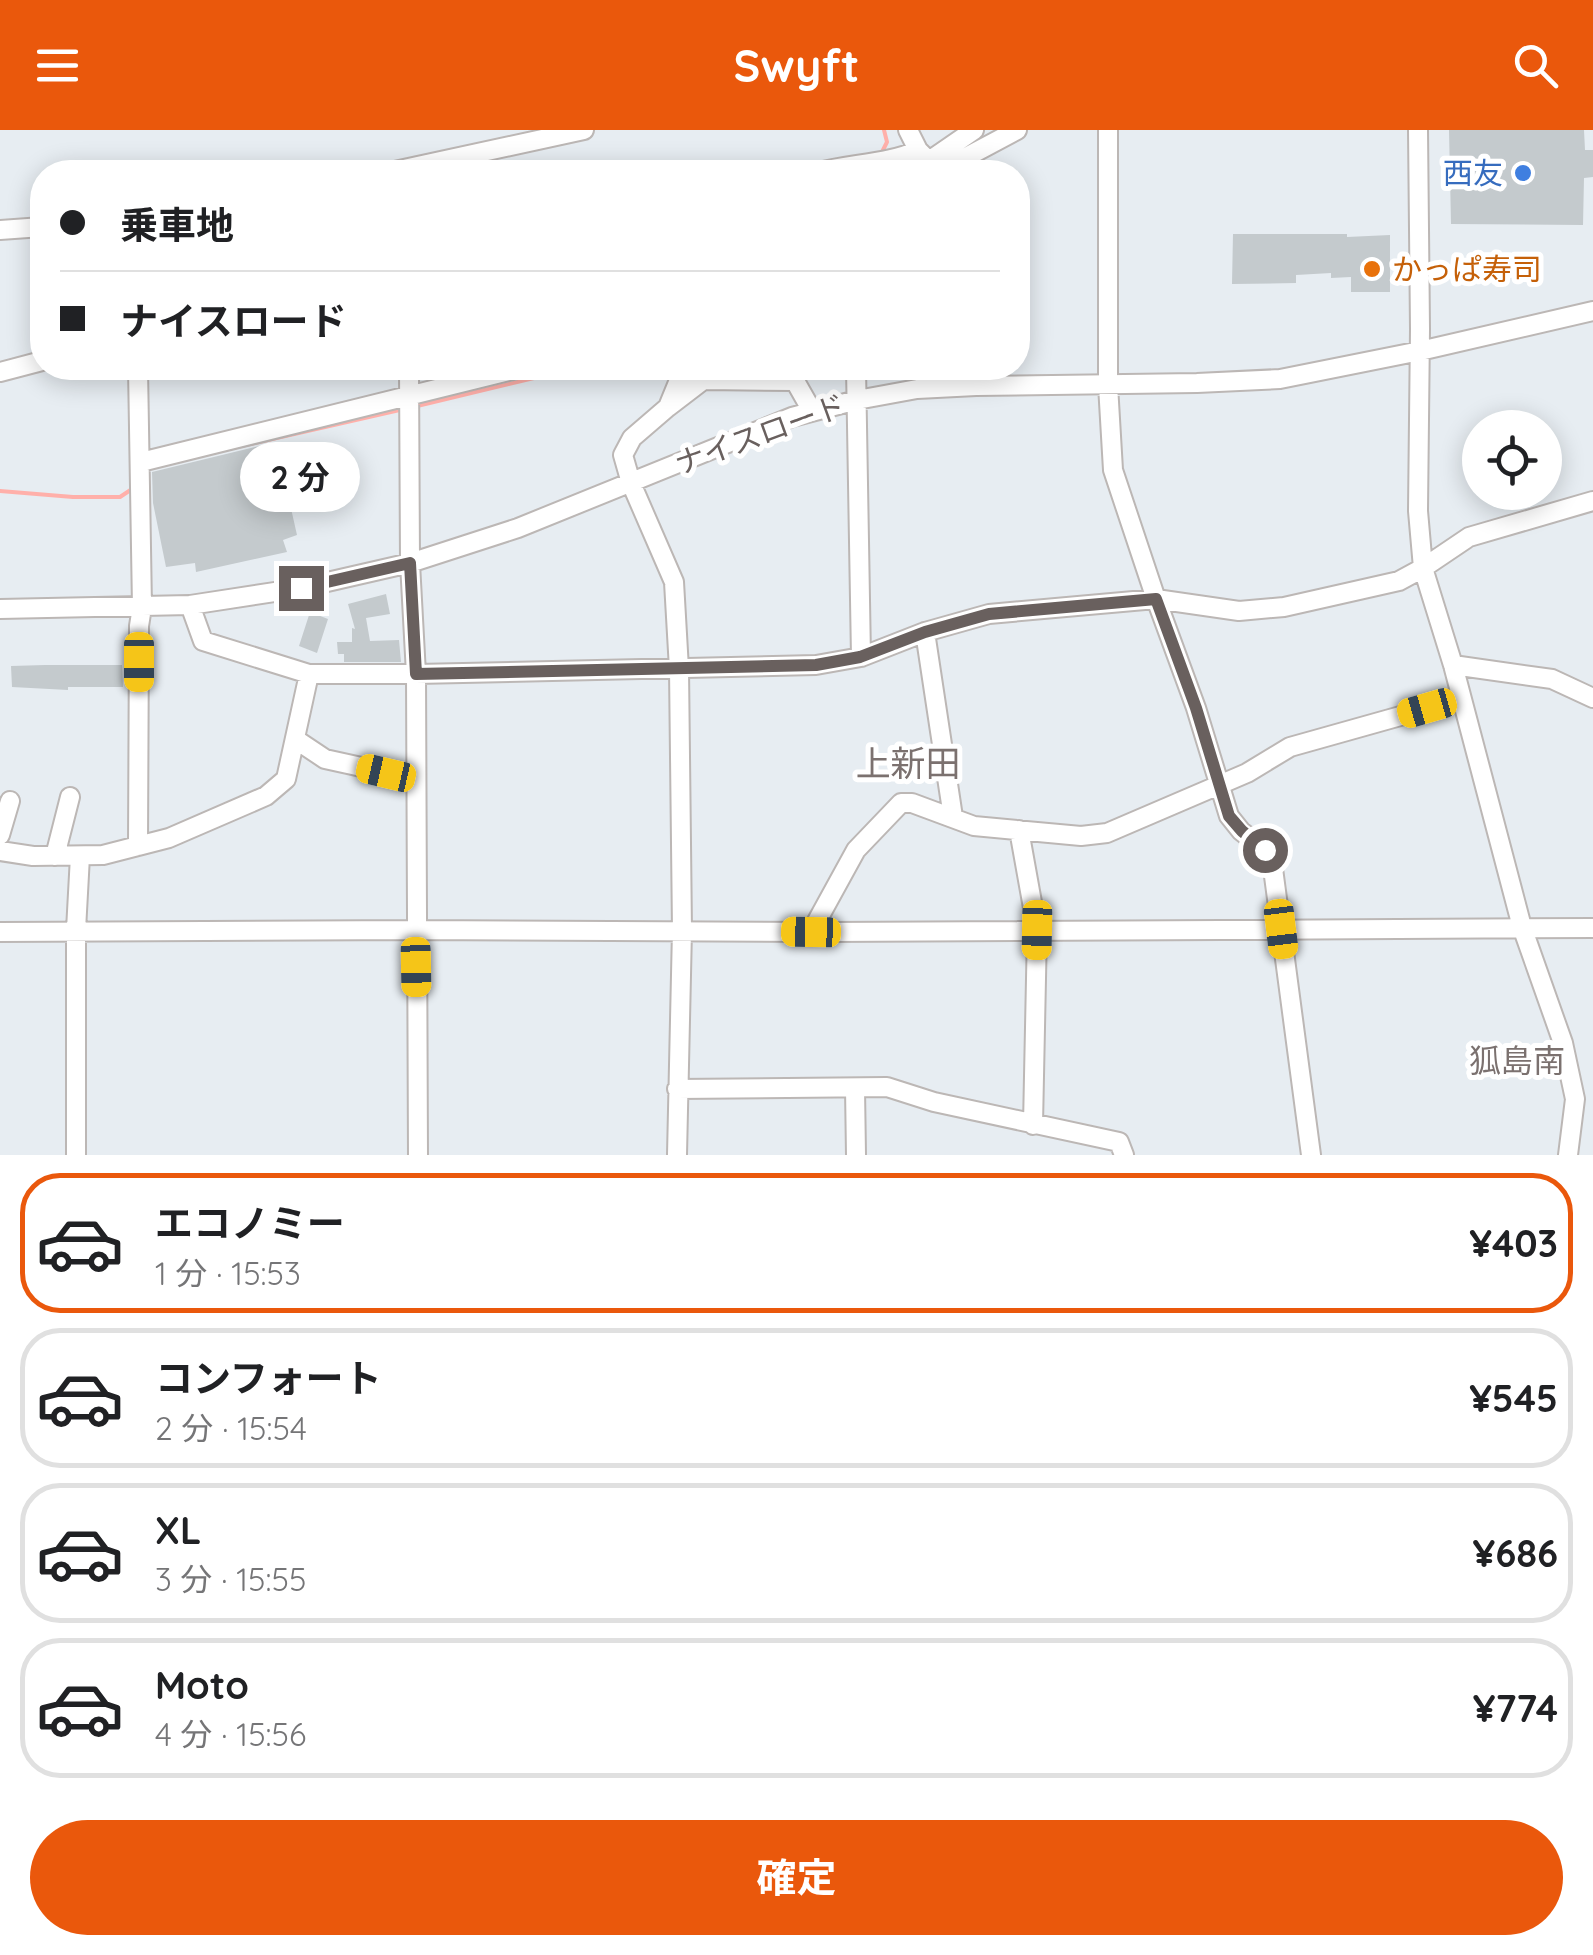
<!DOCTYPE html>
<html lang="ja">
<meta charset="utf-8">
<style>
body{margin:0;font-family:Quicksand,"Noto Sans JP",sans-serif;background:#f6f6f6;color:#202124;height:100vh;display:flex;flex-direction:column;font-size:38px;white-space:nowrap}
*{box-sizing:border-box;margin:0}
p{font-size:32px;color:#757577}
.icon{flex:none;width:55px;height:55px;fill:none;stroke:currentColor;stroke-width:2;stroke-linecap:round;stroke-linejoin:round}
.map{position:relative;height:1025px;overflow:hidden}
.drawer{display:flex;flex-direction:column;background:#fff;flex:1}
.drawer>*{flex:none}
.hud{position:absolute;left:30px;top:30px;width:1000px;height:220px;border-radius:40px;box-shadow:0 5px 25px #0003;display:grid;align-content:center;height:220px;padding:0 30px;background:#fff}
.controls{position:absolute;left:1462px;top:280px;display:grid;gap:20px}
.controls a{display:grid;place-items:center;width:100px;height:100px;border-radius:50%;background:#fff;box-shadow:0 5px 25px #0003;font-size:50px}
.end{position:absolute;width:45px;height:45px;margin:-22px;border:12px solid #69605e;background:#fff;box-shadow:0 0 0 5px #fff}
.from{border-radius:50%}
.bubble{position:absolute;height:70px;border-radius:35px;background:#fff;box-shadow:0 5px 25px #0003;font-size:32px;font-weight:700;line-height:70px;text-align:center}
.car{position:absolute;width:30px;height:60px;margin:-30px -15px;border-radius:12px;box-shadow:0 0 8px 2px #0007;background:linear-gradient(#f5c518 24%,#345 0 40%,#f5c518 0 76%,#345 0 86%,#f5c518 0)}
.hud b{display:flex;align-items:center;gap:35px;height:95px;font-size:38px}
.hud b+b{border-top:2px solid #e0e0e0}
.hud i{width:25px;height:25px;background:#202124}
ul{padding:18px 0 0;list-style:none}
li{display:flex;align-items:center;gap:30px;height:140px;margin:0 20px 15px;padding:0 10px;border:5px solid #e0e0e0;border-radius:40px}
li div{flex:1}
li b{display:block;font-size:38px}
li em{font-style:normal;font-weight:700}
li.active{border-color:#ea580c}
li>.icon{width:90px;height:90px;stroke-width:1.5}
.primary-button{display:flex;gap:20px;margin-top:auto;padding:20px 30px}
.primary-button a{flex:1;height:115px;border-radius:60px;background:#ea580c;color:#fff;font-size:40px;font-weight:700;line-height:115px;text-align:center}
header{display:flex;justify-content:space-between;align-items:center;height:130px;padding:0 30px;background:#ea580c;color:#fff;font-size:45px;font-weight:700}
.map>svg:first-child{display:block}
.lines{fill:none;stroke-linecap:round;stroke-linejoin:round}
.stream{stroke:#ffb0aa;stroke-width:4}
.building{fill:#c4cacd}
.minor-casing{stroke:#bcb7b5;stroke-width:22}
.minor{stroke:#fff;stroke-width:18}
.route{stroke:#69605e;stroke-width:12}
.shop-dot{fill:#3f7fe0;stroke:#fff;stroke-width:4}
.food-dot{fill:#e8710a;stroke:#fff;stroke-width:4}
.labels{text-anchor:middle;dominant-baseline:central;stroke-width:10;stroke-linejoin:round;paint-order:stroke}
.shop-label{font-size:30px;fill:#366cbe;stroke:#fff;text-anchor:end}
.food-label{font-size:30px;fill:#c56008;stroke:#fff;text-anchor:start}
.street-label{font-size:30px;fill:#69605e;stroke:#fff}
.neighbourhood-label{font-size:32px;fill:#7b716f;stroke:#fff}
.quarter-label{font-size:35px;fill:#7b716f;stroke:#fff}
</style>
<header><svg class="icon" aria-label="menu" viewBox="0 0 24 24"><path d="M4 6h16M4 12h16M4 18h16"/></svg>Swyft<svg class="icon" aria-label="search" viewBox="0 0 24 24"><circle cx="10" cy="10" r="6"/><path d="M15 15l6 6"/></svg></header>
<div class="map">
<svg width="1593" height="1025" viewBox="0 0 1593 1025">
<rect width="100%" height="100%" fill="#e7edf2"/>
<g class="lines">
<!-- stream -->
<path class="stream" d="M 882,22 L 887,12 L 884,0
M 413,277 L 576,238
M 228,319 L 404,279
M 0,361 L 73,367 L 120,367 L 132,359"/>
</g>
<!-- building -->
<path class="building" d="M 1449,0 L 1584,0 L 1585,20 L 1593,20 L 1593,47 L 1584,48 L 1583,95 L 1451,94 Z
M 1233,104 L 1347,104 L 1347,107 L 1390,105 L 1390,162 L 1351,162 L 1351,147 L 1331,148 L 1331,143 L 1296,145 L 1296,153 L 1232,154 Z
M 276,312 L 297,405 L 283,410 L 287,422 L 196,442 L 195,433 L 166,437 L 153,373 L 152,342 Z
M 386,464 L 390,484 L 366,488 L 370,511 L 399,510 L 401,532 L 344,532 L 344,524 L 338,524 L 337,512 L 352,512 L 352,498 L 355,499 L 348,474 Z
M 310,482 L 328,489 L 317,523 L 299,516 Z
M 45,535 L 122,535 L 123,557 L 68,557 L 68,560 L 12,557 L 11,536 Z"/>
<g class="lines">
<!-- minor casing -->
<g class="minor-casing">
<path id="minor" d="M 908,0 L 918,20 L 928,30 L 957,32 L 1017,0
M 1108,0 L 1108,255 L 1113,340 L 1156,469 L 1196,578 L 1229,686 L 1241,701 L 1265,720 L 1272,731 L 1311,1025
M 1418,0 L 1420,199 L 1418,381 L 1423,438 L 1453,535 L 1522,797 L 1563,913 L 1575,969 L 1568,1025
M 390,42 L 584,0
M 819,42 C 850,34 892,33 918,20
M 913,42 L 974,0
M 0,100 L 42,97
M 138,238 L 142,477 L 139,496 L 138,716
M 409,238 L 410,433 L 416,544 L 418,1025
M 856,238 L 861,527
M 0,242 L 42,231
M 704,250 L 795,251 L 812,281
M 668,277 L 719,238
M 141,332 L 521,238
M 190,475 L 203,511 L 309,544 L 416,544 L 816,535 L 861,527 L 925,502 L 989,484 L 1156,469 L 1239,481 L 1284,477 L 1399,451 L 1423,438 L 1469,407 L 1593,371
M 0,479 L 190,475 L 301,458 L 410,433 L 518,398 L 792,287 L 857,270 L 917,259 L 976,256 L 1197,253 L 1280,249 L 1420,221 L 1593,181
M 925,502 L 953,687
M 1453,535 L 1552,549 L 1593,568
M 295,609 L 325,629 L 416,649
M 1019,700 L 1037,800 L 1033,995
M 0,705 L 10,671
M 0,721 L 33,726 L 103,725 L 169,708 L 266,666 L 286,649 L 309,544
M 55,726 L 70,667
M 0,802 L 416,800 L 830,802 L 1593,798
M 811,802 L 856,720 L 901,673 L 912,673 L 974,696 L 1081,706 L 1107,703 L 1247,643 L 1290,617 L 1461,569
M 855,958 L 856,1025
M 677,959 L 887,957 L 934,972 L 1119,1012 L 1124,1025
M 76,1025 L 76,800 L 80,726
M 677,1025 L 682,800 L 679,539 L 674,452 L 631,353 L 623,325 L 632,308 L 668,277 L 684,238"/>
</g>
<!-- minor -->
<use href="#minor" class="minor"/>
</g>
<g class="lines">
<!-- route -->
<path class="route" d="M 301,458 L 410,433 L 416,544 L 816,535 L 860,527 L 925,502 L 989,484 L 1156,469 L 1196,578 L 1229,686 L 1242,701 L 1265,720"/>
</g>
<!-- markers -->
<circle class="shop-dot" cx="1523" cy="43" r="10"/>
<circle class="food-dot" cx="1372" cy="139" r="10"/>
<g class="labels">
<!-- shop labels -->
<g class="shop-label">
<text x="1503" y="43">西友</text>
</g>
<!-- food labels -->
<g class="food-label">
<text x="1392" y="139">かっぱ寿司</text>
</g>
<!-- street labels -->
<g class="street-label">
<text transform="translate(760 304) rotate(-20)">ナイスロード</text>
</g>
<!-- neighbourhood labels -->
<g class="neighbourhood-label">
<text x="1517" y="930">狐島南</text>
</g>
<!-- quarter labels -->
<g class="quarter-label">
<text x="908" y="633">上新田</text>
</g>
</g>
</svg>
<div class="controls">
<a><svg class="icon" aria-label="locate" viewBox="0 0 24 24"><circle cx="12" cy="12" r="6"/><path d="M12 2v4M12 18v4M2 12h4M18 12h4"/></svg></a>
</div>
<i class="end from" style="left:1265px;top:720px"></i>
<i class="end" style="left:301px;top:458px"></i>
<div class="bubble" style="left:240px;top:312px;width:120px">2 分</div>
<i class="car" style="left:139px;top:532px;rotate:180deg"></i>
<i class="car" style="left:1427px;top:578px;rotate:254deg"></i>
<i class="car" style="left:386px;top:643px;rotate:283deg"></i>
<i class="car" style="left:1281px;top:799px;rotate:173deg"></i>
<i class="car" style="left:1037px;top:800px;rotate:181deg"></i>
<i class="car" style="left:811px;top:802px;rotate:271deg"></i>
<i class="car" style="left:416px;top:837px;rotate:179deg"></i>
<div class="hud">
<b><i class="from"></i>乗車地</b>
<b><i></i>ナイスロード</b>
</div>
</div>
<section class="drawer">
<ul>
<li class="active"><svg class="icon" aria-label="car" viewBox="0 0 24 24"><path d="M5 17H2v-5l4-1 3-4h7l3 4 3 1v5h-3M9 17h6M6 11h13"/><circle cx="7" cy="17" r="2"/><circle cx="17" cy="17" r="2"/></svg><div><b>エコノミー</b><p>1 分 · 15:53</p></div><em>¥403</em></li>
<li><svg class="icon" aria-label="car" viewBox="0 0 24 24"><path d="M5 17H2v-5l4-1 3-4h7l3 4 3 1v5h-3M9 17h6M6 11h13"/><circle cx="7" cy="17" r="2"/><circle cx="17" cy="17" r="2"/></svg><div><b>コンフォート</b><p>2 分 · 15:54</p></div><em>¥545</em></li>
<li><svg class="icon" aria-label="car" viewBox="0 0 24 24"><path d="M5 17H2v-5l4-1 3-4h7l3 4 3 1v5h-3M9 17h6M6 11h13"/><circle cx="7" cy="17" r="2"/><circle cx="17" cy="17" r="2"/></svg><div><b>XL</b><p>3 分 · 15:55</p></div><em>¥686</em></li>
<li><svg class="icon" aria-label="car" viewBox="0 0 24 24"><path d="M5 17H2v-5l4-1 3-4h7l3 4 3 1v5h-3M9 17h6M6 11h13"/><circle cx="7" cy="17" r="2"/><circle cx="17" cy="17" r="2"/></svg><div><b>Moto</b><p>4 分 · 15:56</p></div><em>¥774</em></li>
</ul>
<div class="primary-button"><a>確定</a></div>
</section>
